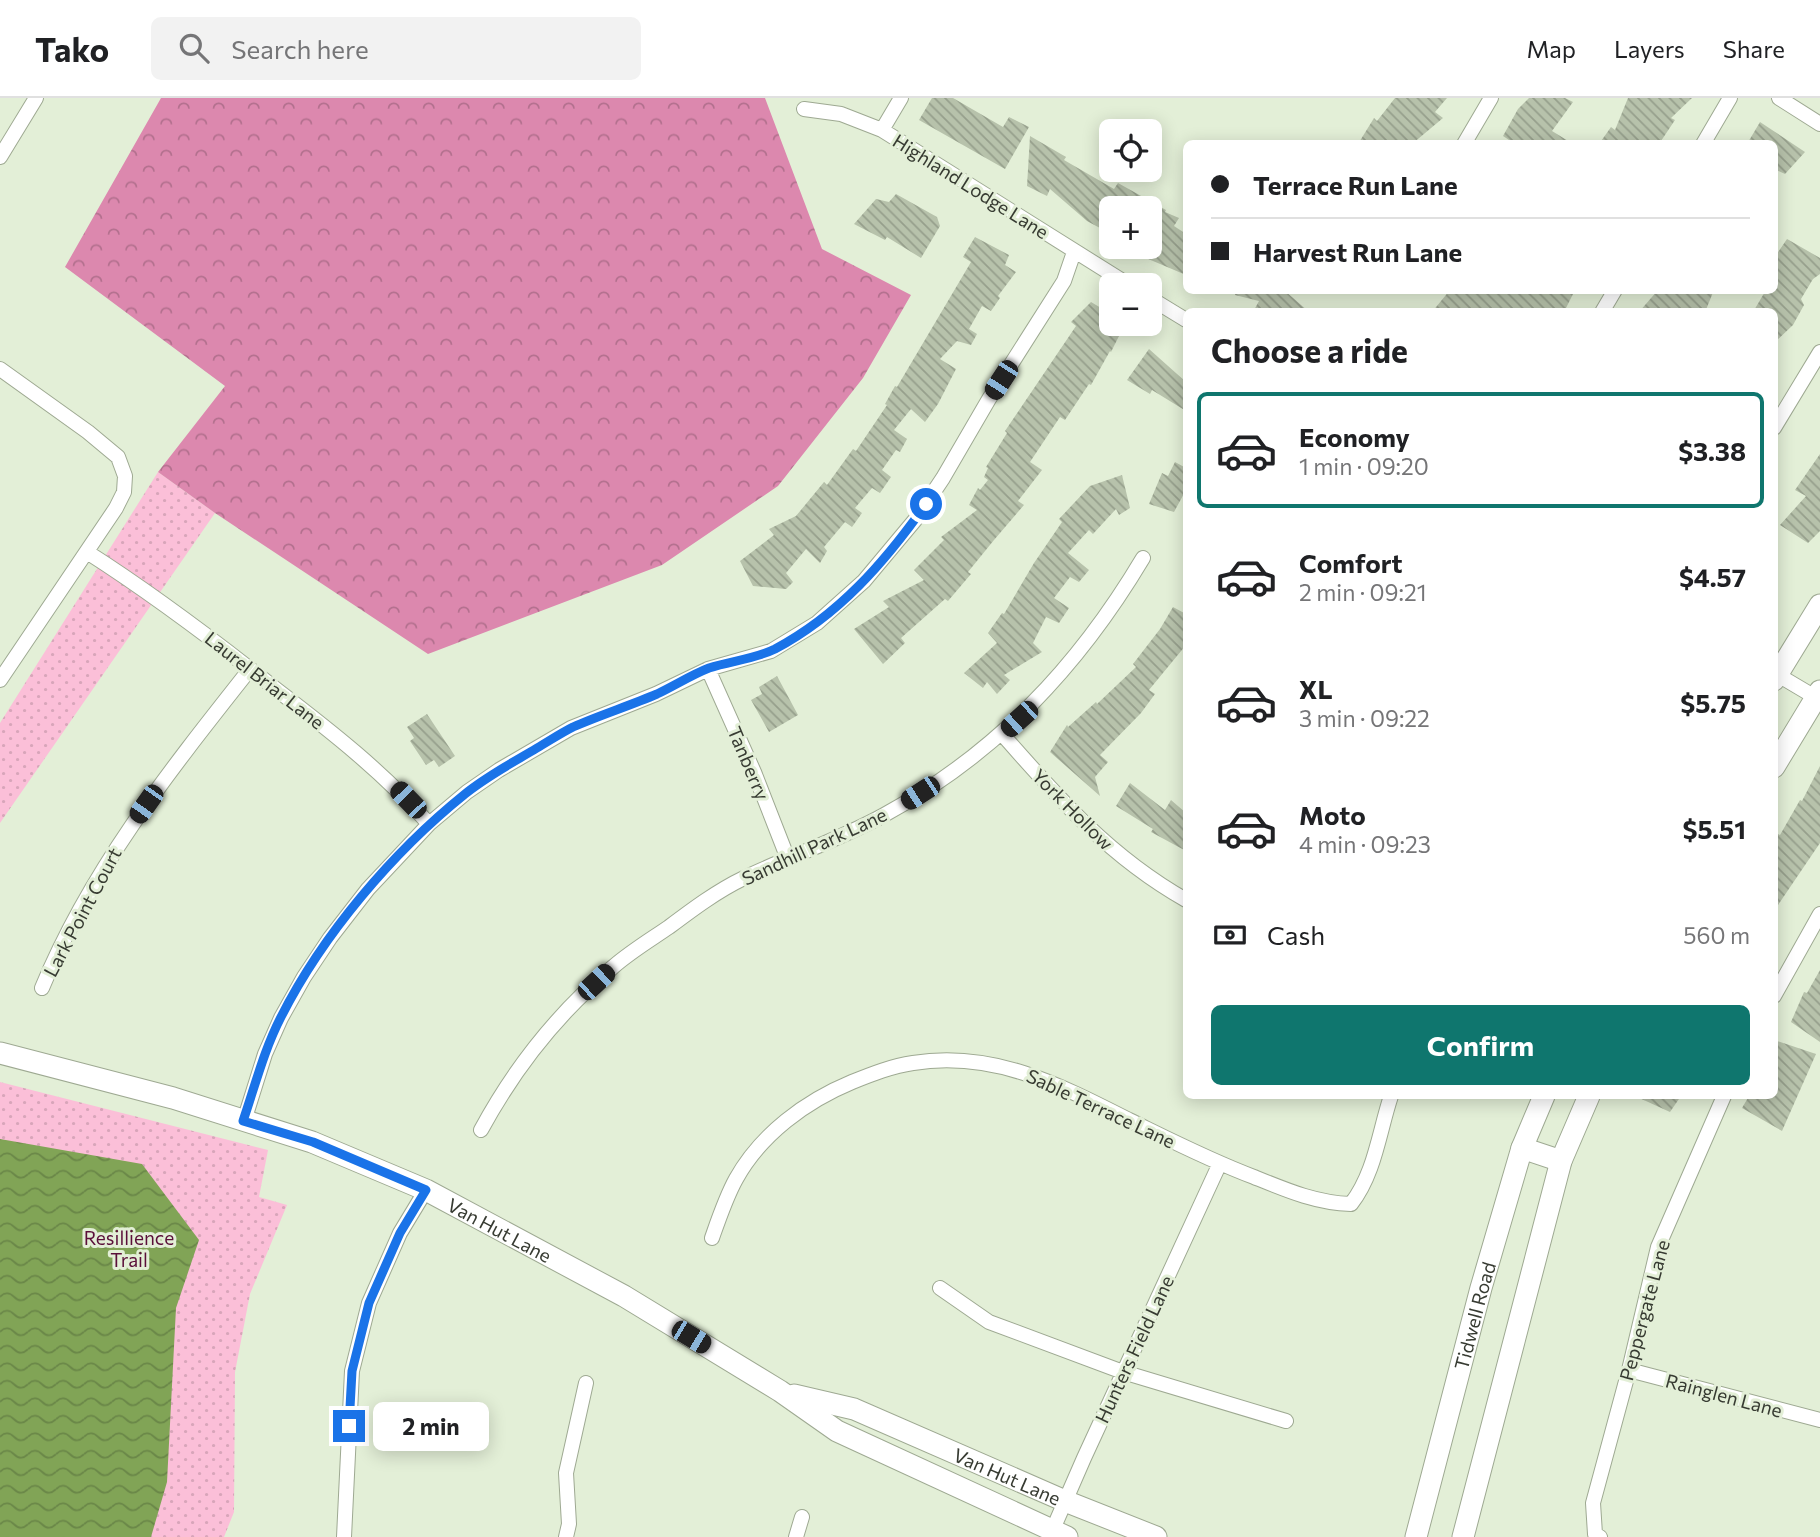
<!DOCTYPE html>
<meta charset="utf-8">
<style>
body{margin:0;font-family:Commissioner,sans-serif;background:#f2f2f2;color:#202124;height:100vh;display:flex;flex-direction:column;font-size:26px;white-space:nowrap}
*{box-sizing:border-box;margin:0}
p{font-size:23px;color:#757577}
.icon{flex:none;width:38px;height:38px;fill:none;stroke:currentColor;stroke-width:2;stroke-linecap:round;stroke-linejoin:round}
.map{position:relative;flex:1;overflow:hidden}
.drawer{position:absolute;left:1183px;top:210px;width:595px;height:791px;display:flex;flex-direction:column;background:#fff;border-radius:10px;box-shadow:0 4px 18px #0003}
.drawer>*{flex:none}
.banner{position:absolute;left:1183px;top:42px;width:595px;height:154px;border-radius:10px;box-shadow:0 4px 18px #0003;display:grid;align-content:center;height:154px;padding:0 28px;background:#fff}
.buttons{position:absolute;left:1099px;top:21px;display:grid;gap:14px}
.buttons a{display:grid;place-items:center;width:63px;height:63px;border-radius:10px;background:#fff;box-shadow:0 4px 18px #0003;font-size:35px}
.end{position:absolute;width:32px;height:32px;margin:-16px;border:9px solid #1a73e8;background:#fff;box-shadow:0 0 0 4px #fff}
.from{border-radius:50%}
.bubble{position:absolute;height:49px;border-radius:10px;background:#fff;box-shadow:0 4px 18px #0003;font-size:23px;font-weight:700;line-height:49px;text-align:center}
.car{position:absolute;width:21px;height:42px;margin:-21px -10px;border-radius:9px;box-shadow:0 0 5px 2px #0007;background:linear-gradient(#222 24%,#8ab4d8 0 40%,#222 0 76%,#8ab4d8 0 86%,#222 0)}
.banner b{display:flex;align-items:center;gap:24px;height:66px;font-size:26px}
.banner b+b{border-top:2px solid #e0e0e0}
.banner i{width:18px;height:18px;background:#202124}
ul{padding:0;list-style:none}
li{display:flex;align-items:center;gap:21px;height:116px;margin:0 14px 10px;padding:0 14px;border:4px solid transparent;border-radius:10px}
li div{flex:1}
li b{display:block;font-size:26px}
li em{font-style:normal;font-weight:700}
li.on{border-color:#0f766e}
li>.icon{width:63px;height:63px;stroke-width:1.5}
h2{padding:0 28px;font-size:32px;line-height:84px}
.pay{display:flex;align-items:center;gap:18px;height:77px;padding:0 28px;font-size:26px}
.pay p{margin-inline-start:auto}
.cta{display:flex;gap:14px;margin-top:auto;padding:14px 28px}
.cta a{flex:1;height:80px;border-radius:10px;background:#0f766e;color:#fff;font-size:28px;font-weight:700;line-height:80px;text-align:center}
header{display:flex;align-items:center;gap:42px;box-sizing:border-box;height:98px;padding:0 35px;background:#fff;border-bottom:2px solid #e0e0e0}
header strong{font-size:33px}
nav{display:flex;gap:38px;margin-inline-start:auto;font-size:24px}
.search{width:490px;height:63px;background:#f2f2f2;display:flex;align-items:center;gap:18px;box-sizing:border-box;padding:0 24px;border-radius:10px;color:#757577;font-size:26px}
.map>svg:first-child{display:block}
.grass{fill:url(#grass-dots)}
.forest{fill:url(#forest-crowns)}
.water{fill:url(#water-waves)}
.building{fill:url(#building-back-hatch)}
.lines{fill:none;stroke-linecap:round;stroke-linejoin:round}
.street-casing{stroke:#9ea992;stroke-width:16}
.secondary-casing{stroke:#9ea992;stroke-width:23}
.street{stroke:#fff;stroke-width:14}
.secondary{stroke:#fff;stroke-width:21}
.route{stroke:#1a73e8;stroke-width:9}
.labels{text-anchor:middle;dominant-baseline:central;stroke-width:6;stroke-linejoin:round;paint-order:stroke}
.street-label{font-size:19px;fill:#373b32;stroke:#e3efd7}
.park-label{font-size:19px;fill:#5a0f39;stroke:#e3efd7}
</style>
<header>
<strong>Tako</strong>
<div class="search"><svg class="icon" aria-label="search" viewBox="0 0 24 24"><circle cx="10" cy="10" r="6"/><path d="M15 15l6 6"/></svg>Search here</div>
<nav><a>Map</a><a>Layers</a><a>Share</a></nav>
</header>
<div class="map">
<svg width="1820" height="1439" viewBox="0 0 1820 1439">
<defs>
<pattern id="grass-dots" width="8" height="8" patternUnits="userSpaceOnUse" patternTransform="scale(1.75)"><rect width="8" height="8" fill="#fbbfd8"/><path d="M2 2h.1M6 6h.1" fill="none" stroke="#d8a5ba" stroke-width="1.8" stroke-linecap="round"/></pattern>
<pattern id="forest-crowns" width="20" height="18" patternUnits="userSpaceOnUse" patternTransform="scale(1.75)"><rect width="20" height="18" fill="#dc88ae"/><path d="M2 6a3 3 0 1 1 6 0M12 15a3 3 0 1 1 6 0" fill="none" stroke="#b3708e"/></pattern>
<pattern id="water-waves" width="16" height="10" patternUnits="userSpaceOnUse" patternTransform="scale(1.75)"><rect width="16" height="10" fill="#81a456"/><path d="M0 5q4-4 8 0t8 0" fill="none" stroke="#6a8748"/></pattern>
<pattern id="building-back-hatch" width="6" height="6" patternUnits="userSpaceOnUse" patternTransform="scale(1.75)"><rect width="6" height="6" fill="#b7c2ab"/><path d="M-1 5l2 2M0 0l6 6M5-1l2 2" fill="none" stroke="#969f8c"/></pattern>
</defs>
<rect width="100%" height="100%" fill="#e3efd7"/>
<!-- grass -->
<path class="grass" d="M 158,374 L 215,415 L 0,725 L 0,625 Z
M 0,984 L 268,1052 L 259,1099 L 287,1107 L 250,1196 L 235,1274 L 234,1414 L 224,1439 L 0,1439 Z"/>
<!-- forest -->
<path class="forest" d="M 161,0 L 765,0 L 822,151 L 911,197 L 863,280 L 778,388 L 662,467 L 428,556 L 215,415 L 158,374 L 225,288 L 65,169 Z"/>
<!-- water -->
<path class="water" d="M 0,1041 L 142,1066 L 199,1142 L 176,1210 L 167,1384 L 151,1439 L 0,1439 Z"/>
<!-- building -->
<path class="building" d="M 932,0 L 953,0 L 1003,29 L 1009,19 L 1029,29 L 1005,71 L 919,22 Z
M 1395,0 L 1447,0 L 1435,14 L 1443,20 L 1412,46 L 1358,46 L 1374,20 L 1377,23 Z
M 1529,0 L 1565,0 L 1573,4 L 1552,33 L 1573,46 L 1515,46 L 1503,38 L 1518,11 Z
M 1628,0 L 1692,0 L 1671,20 L 1675,22 L 1659,46 L 1599,46 L 1611,29 L 1615,32 Z
M 1760,24 L 1805,54 L 1785,76 L 1774,71 L 1774,46 L 1747,46 Z
M 1030,38 L 1066,59 L 1064,62 L 1114,91 L 1118,85 L 1166,112 L 1165,114 L 1179,120 L 1174,128 L 1186,136 L 1186,177 L 1120,149 L 1150,149 L 1150,110 L 1111,110 L 1111,136 L 1087,123 L 1050,91 L 1047,98 L 1027,88 Z
M 896,96 L 937,119 L 940,128 L 921,160 L 887,139 L 885,142 L 854,126 L 876,101 L 889,104 Z
M 975,139 L 1009,157 L 1005,167 L 1016,174 L 998,198 L 1000,200 L 991,213 L 982,208 L 969,231 L 977,236 L 971,247 L 957,243 L 940,261 L 956,271 L 938,306 L 925,324 L 911,311 L 894,332 L 907,341 L 900,354 L 896,352 L 882,372 L 891,379 L 880,395 L 872,390 L 855,410 L 862,415 L 852,429 L 845,424 L 824,449 L 827,453 L 820,465 L 806,451 L 786,475 L 793,484 L 786,491 L 753,488 L 740,463 L 774,437 L 769,431 L 796,418 L 824,384 L 827,387 L 853,351 L 856,353 L 887,307 L 885,306 L 895,288 L 897,289 L 971,164 L 963,159 Z
M 1787,141 L 1820,160 L 1820,176 L 1813,181 L 1801,201 L 1804,207 L 1793,227 L 1774,245 L 1774,214 L 1753,214 L 1766,192 L 1774,192 L 1774,160 Z
M 1236,192 L 1284,192 L 1309,214 L 1253,214 L 1259,203 L 1235,197 Z
M 1450,192 L 1575,192 L 1564,214 L 1432,214 Z
M 1658,192 L 1714,192 L 1705,214 L 1639,214 Z
M 1091,204 L 1111,216 L 1111,226 L 1125,226 L 1111,254 L 1110,253 L 1091,287 L 1089,286 L 1065,322 L 1060,319 L 1030,364 L 1042,372 L 1018,403 L 1024,407 L 994,442 L 968,474 L 971,476 L 948,503 L 945,501 L 901,540 L 905,545 L 883,566 L 854,531 L 889,509 L 883,503 L 924,482 L 914,472 L 944,442 L 941,439 L 977,412 L 969,407 L 978,390 L 980,392 L 988,382 L 984,379 L 988,370 L 986,369 L 1007,335 L 1005,333 L 1076,228 L 1071,224 Z
M 1149,251 L 1186,284 L 1186,313 L 1152,292 L 1150,296 L 1127,282 Z
M 1820,356 L 1820,433 L 1808,445 L 1780,427 L 1806,398 L 1795,392 Z
M 1175,364 L 1186,370 L 1186,392 L 1174,414 L 1149,406 L 1162,375 L 1168,378 Z
M 1122,377 L 1130,410 L 1119,417 L 1116,411 L 1093,436 L 1089,432 L 1068,455 L 1089,472 L 1079,484 L 1070,479 L 1054,500 L 1069,510 L 1059,525 L 1046,519 L 1033,545 L 1042,554 L 1004,577 L 1010,582 L 997,596 L 987,584 L 983,590 L 964,575 L 997,545 L 988,535 L 1002,515 L 1004,516 L 1034,465 L 1062,424 L 1059,421 L 1090,388 Z
M 1173,509 L 1186,516 L 1186,547 L 1149,592 L 1155,596 L 1141,615 L 1100,657 L 1108,664 L 1095,679 L 1100,698 L 1050,654 L 1067,627 L 1068,629 L 1096,604 L 1097,606 L 1136,569 L 1133,566 L 1160,531 Z
M 777,578 L 798,617 L 769,634 L 751,602 L 762,596 L 759,589 Z
M 427,616 L 455,658 L 439,669 L 434,662 L 426,667 L 410,643 L 414,640 L 407,629 Z
M 1820,668 L 1820,745 L 1774,813 L 1774,734 L 1780,737 L 1800,702 L 1802,703 Z
M 1130,685 L 1165,712 L 1171,702 L 1186,715 L 1186,753 L 1151,734 L 1153,731 L 1116,708 Z
M 1820,872 L 1820,944 L 1791,924 L 1804,894 L 1807,895 Z
M 1774,942 L 1816,956 L 1782,1033 L 1742,1010 L 1749,998 L 1774,998 Z
M 1635,998 L 1681,998 L 1670,1014 Z"/>
<g class="lines">
<!-- street casing -->
<g class="street-casing">
<path id="street" d="M 1779,0 L 1820,26
M 804,11 L 841,16 L 882,32 L 1129,187
M 882,32 L 901,0
M 1464,46 L 1491,0
M 1703,46 L 1730,0
M 0,59 L 36,0
M 1150,200 L 1186,222
M 1602,214 L 1615,192
M 0,271 L 88,334 L 118,359 L 125,378 L 124,394 L 116,410 L 0,582
M 1774,330 L 1820,254
M 87,454 C 153,496 215,543 277,592 C 332,634 384,675 429,726
M 708,571 L 754,674 L 788,761
M 1778,577 L 1820,602
M 1002,636 C 1059,701 1110,759 1186,802
M 42,890 C 91,771 171,671 250,571
M 1774,898 L 1820,816
M 244,1023 L 265,956 L 281,920 L 304,879 L 330,840 L 368,791 L 429,726 L 467,694 L 499,672 L 571,630 L 656,596 L 708,571 L 771,553 L 817,525 L 864,483 L 915,422 L 943,380 L 989,301 L 1064,183 L 1074,154
M 481,1032 C 514,971 559,914 613,869 C 630,854 650,842 669,829 C 693,811 717,793 744,780 C 790,758 839,742 884,717 C 996,656 1078,569 1143,460
M 712,1140 C 719,1120 726,1099 736,1081 C 761,1036 806,1003 852,984 C 872,976 892,968 913,965 C 993,952 1060,987 1129,1022 C 1170,1042 1211,1063 1254,1079 C 1286,1092 1316,1105 1351,1106 C 1375,1075 1379,1034 1391,998
M 940,1190 L 989,1224 L 1123,1274 L 1286,1323
M 1629,1272 L 1820,1322
M 1050,1438 L 1084,1360 L 1220,1065
M 344,1439 L 352,1273 L 369,1205 L 400,1135 L 426,1092
M 566,1439 L 569,1426 L 566,1375 L 586,1285
M 796,1439 L 802,1419
M 1600,1439 L 1595,1436 L 1593,1405 L 1629,1272 L 1658,1149 L 1724,998"/>
</g>
<!-- secondary casing -->
<g class="secondary-casing">
<g id="secondary">
<path d="M 1774,582 L 1820,507"/>
<path d="M 1774,669 L 1820,593"/>
<path id="s1" d="M 0,955 L 173,1000 L 312,1044 L 426,1092 L 624,1198 L 780,1293 L 837,1333 L 1067,1439"/>
<path d="M 1522,1050 L 1561,1063"/>
<path id="s2" d="M 794,1297 L 854,1311 L 1065,1403 L 1156,1439"/>
<path id="s3" d="M 1416,1439 L 1481,1190 L 1522,1050 L 1544,998"/>
<path d="M 1463,1439 L 1561,1063 L 1589,998"/>
</g>
</g>
<!-- street -->
<use href="#street" class="street"/>
<!-- secondary -->
<use href="#secondary" class="secondary"/>
</g>
<g class="lines">
<!-- route -->
<path class="route" d="M 349,1328 L 352,1273 L 369,1205 L 400,1135 L 426,1092 L 313,1044 L 243,1023 C 255,988 264,952 281,919 C 323,836 393,754 465,696 C 487,678 512,665 537,650 C 549,643 561,635 573,629 C 600,617 629,608 657,596 C 674,588 691,577 709,570 C 730,563 755,561 775,551 C 839,517 885,464 926,406"/>
</g>
<g class="labels">
<!-- street labels -->
<g class="street-label">
<text transform="translate(971 88) rotate(32)">Highland Lodge Lane</text>
<text transform="translate(265 582) rotate(38)">Laurel Briar Lane</text>
<text transform="translate(749 665) rotate(67)">Tanberry</text>
<text transform="translate(1073 711) rotate(45)">York Hollow</text>
<text transform="translate(814 748) rotate(-25)">Sandhill Park Lane</text>
<text transform="translate(82 814) rotate(-62)">Lark Point Court</text>
<text transform="translate(1101 1010) rotate(25)">Sable Terrace Lane</text>
<text stroke="none"><textPath href="#s1" startOffset="532">Van Hut Lane</textPath></text>
<text transform="translate(1644 1212) rotate(-75)">Peppergate Lane</text>
<text stroke="none"><textPath href="#s3" startOffset="229">Tidwell Road</textPath></text>
<text transform="translate(1134 1251) rotate(-65)">Hunters Field Lane</text>
<text transform="translate(1724 1297) rotate(15)">Rainglen Lane</text>
<text stroke="none"><textPath href="#s2" startOffset="229">Van Hut Lane</textPath></text>
</g>
<!-- park labels -->
<g class="park-label">
<text x="129" y="1139">Resillience<tspan x="129" dy="22">Trail</tspan></text>
</g>
</g>
</svg>
<div class="buttons">
<a><svg class="icon" aria-label="locate" viewBox="0 0 24 24"><circle cx="12" cy="12" r="6"/><path d="M12 2v4M12 18v4M2 12h4M18 12h4"/></svg></a>
<a>+</a>
<a>−</a>
</div>
<i class="end from" style="left:926px;top:406px"></i>
<i class="end" style="left:349px;top:1328px"></i>
<div class="bubble" style="left:373px;top:1304px;width:116px">2 min</div>
<i class="car" style="left:1001px;top:282px;rotate:213deg"></i>
<i class="car" style="left:1019px;top:621px;rotate:228deg"></i>
<i class="car" style="left:920px;top:695px;rotate:237deg"></i>
<i class="car" style="left:408px;top:702px;rotate:316deg"></i>
<i class="car" style="left:146px;top:706px;rotate:215deg"></i>
<i class="car" style="left:596px;top:884px;rotate:47deg"></i>
<i class="car" style="left:691px;top:1239px;rotate:121deg"></i>
<div class="banner">
<b><i class="from"></i>Terrace Run Lane</b>
<b><i></i>Harvest Run Lane</b>
</div>
<section class="drawer">
<h2>Choose a ride</h2>
<ul>
<li class="on"><svg class="icon" aria-label="car" viewBox="0 0 24 24"><path d="M5 17H2v-5l4-1 3-4h7l3 4 3 1v5h-3M9 17h6M6 11h13"/><circle cx="7" cy="17" r="2"/><circle cx="17" cy="17" r="2"/></svg><div><b>Economy</b><p>1 min · 09:20</p></div><em>$3.38</em></li>
<li><svg class="icon" aria-label="car" viewBox="0 0 24 24"><path d="M5 17H2v-5l4-1 3-4h7l3 4 3 1v5h-3M9 17h6M6 11h13"/><circle cx="7" cy="17" r="2"/><circle cx="17" cy="17" r="2"/></svg><div><b>Comfort</b><p>2 min · 09:21</p></div><em>$4.57</em></li>
<li><svg class="icon" aria-label="car" viewBox="0 0 24 24"><path d="M5 17H2v-5l4-1 3-4h7l3 4 3 1v5h-3M9 17h6M6 11h13"/><circle cx="7" cy="17" r="2"/><circle cx="17" cy="17" r="2"/></svg><div><b>XL</b><p>3 min · 09:22</p></div><em>$5.75</em></li>
<li><svg class="icon" aria-label="car" viewBox="0 0 24 24"><path d="M5 17H2v-5l4-1 3-4h7l3 4 3 1v5h-3M9 17h6M6 11h13"/><circle cx="7" cy="17" r="2"/><circle cx="17" cy="17" r="2"/></svg><div><b>Moto</b><p>4 min · 09:23</p></div><em>$5.51</em></li>
</ul>
<div class="pay"><svg class="icon" aria-label="cash" viewBox="0 0 24 24"><path d="M3 7h18v10H3z"/><circle cx="12" cy="12" r="2"/></svg>Cash<p>560 m</p></div>
<div class="cta"><a>Confirm</a></div>
</section>
</div>
